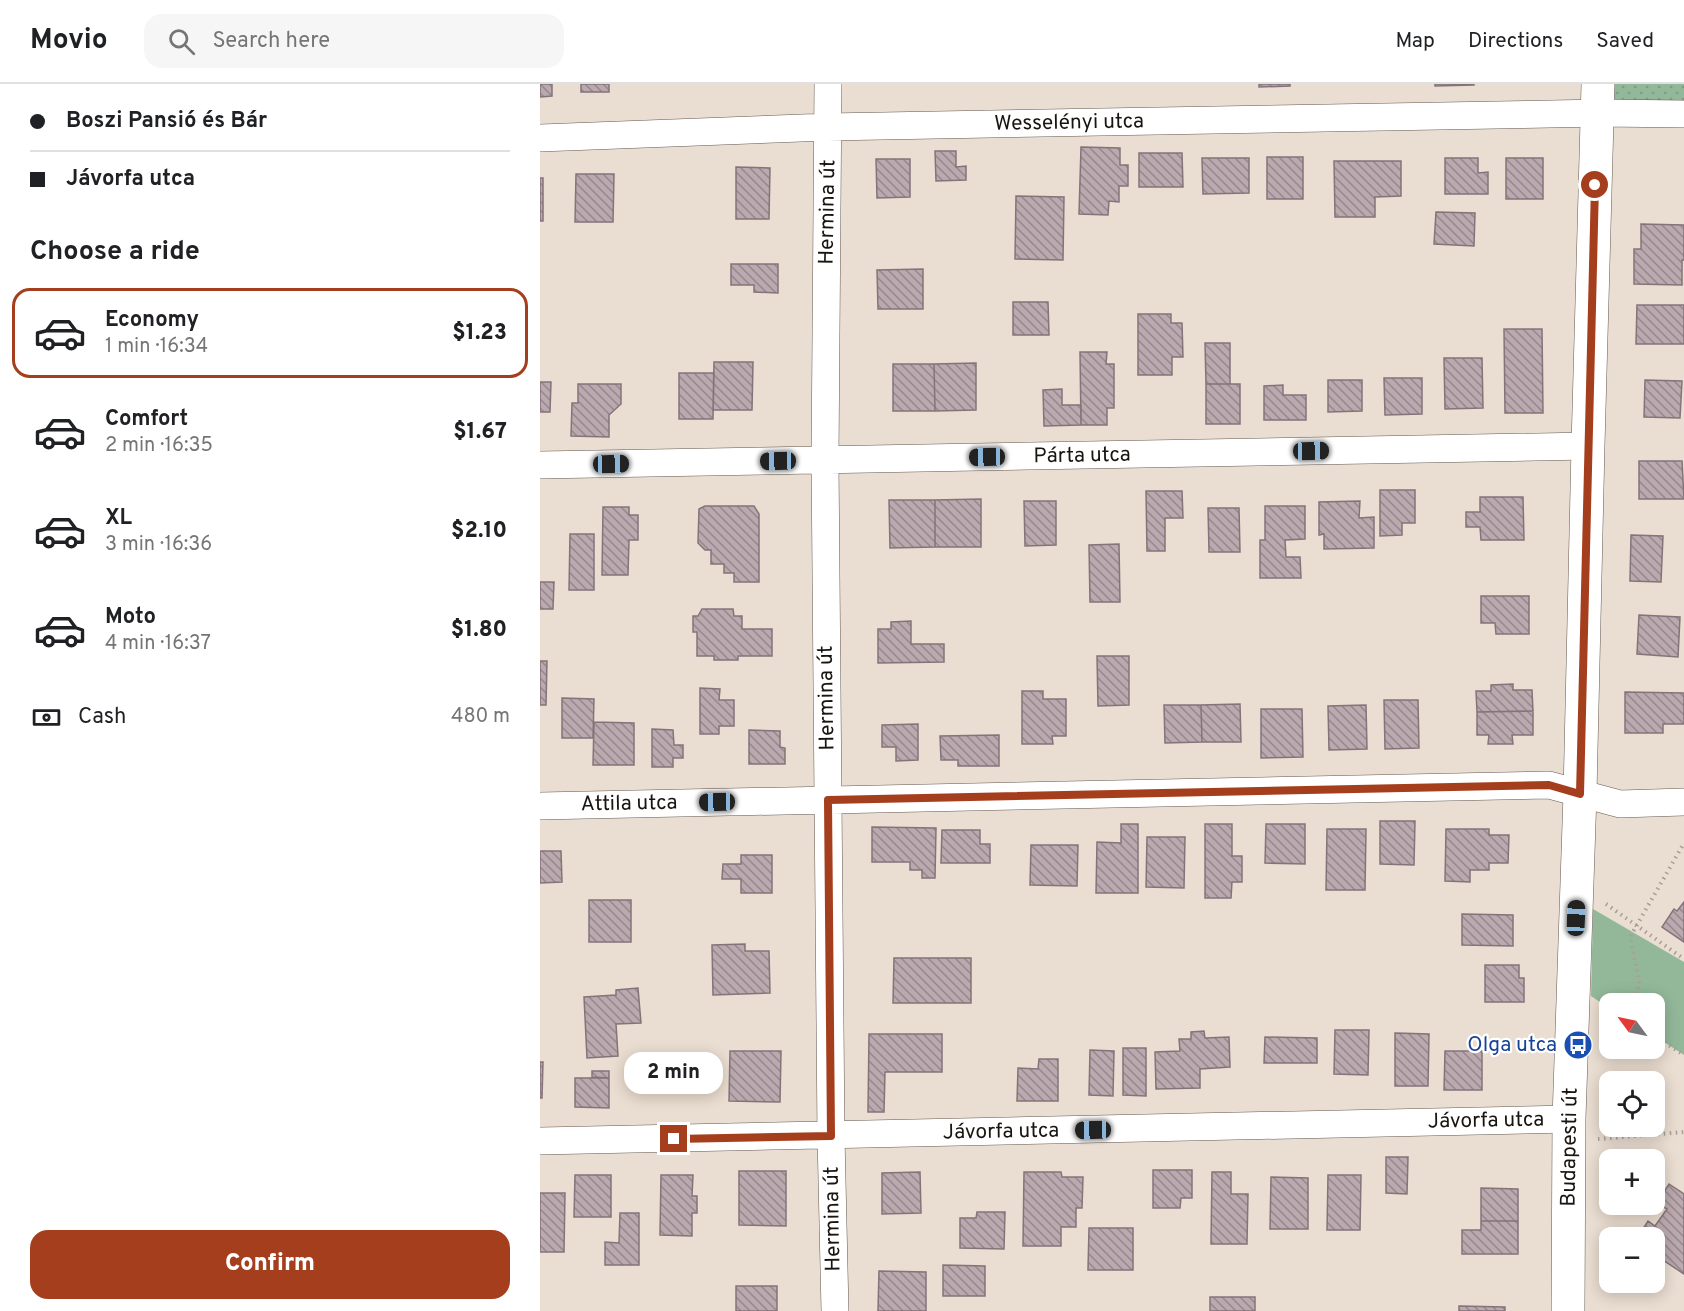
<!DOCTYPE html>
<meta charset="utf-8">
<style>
body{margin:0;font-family:Overpass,sans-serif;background:#f6f6f6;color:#202124;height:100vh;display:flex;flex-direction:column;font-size:22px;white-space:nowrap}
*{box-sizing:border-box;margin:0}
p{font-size:20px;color:#757577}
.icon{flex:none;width:33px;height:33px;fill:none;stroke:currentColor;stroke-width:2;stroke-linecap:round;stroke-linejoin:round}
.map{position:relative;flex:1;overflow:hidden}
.side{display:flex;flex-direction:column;background:#fff;width:540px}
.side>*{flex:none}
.banner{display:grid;align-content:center;height:132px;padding:0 30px;background:#fff}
.needle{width:39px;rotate:303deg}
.buttons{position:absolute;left:1059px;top:909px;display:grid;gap:12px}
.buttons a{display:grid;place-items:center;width:66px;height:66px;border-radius:12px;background:#fff;box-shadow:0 3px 15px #0003;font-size:30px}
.end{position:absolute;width:27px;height:27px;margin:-14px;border:8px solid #a53e1c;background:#fff;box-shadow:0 0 0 3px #fff}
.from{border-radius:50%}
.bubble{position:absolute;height:42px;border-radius:18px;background:#fff;box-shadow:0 3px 15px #0003;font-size:20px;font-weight:800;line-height:42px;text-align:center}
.car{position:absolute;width:18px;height:36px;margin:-18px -9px;border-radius:8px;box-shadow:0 0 4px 2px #0007;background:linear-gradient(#222 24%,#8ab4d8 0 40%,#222 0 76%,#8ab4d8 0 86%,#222 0)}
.banner b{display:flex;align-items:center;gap:21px;height:57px;font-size:22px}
.banner b+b{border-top:2px solid #e0e0e0}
.banner i{width:15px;height:15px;background:#202124}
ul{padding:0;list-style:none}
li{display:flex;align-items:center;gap:18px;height:90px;margin:0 12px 9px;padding:0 18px;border:3px solid transparent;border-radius:18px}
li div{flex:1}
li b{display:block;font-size:22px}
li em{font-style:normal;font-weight:800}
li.selected{border-color:#a53e1c}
li>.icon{width:54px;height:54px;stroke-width:1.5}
h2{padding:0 30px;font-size:27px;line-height:72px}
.pay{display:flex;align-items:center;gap:15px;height:66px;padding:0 30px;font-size:22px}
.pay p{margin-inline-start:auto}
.action{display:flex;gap:12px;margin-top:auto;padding:12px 30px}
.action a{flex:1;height:69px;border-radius:18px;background:#a53e1c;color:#fff;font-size:24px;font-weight:800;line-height:69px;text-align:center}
header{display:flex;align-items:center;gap:36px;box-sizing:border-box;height:84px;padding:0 30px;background:#fff;border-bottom:2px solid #e0e0e0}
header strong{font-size:28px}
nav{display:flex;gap:33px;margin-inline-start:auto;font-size:21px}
.search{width:420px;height:54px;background:#f6f6f6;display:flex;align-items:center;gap:15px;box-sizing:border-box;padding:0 21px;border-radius:18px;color:#757577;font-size:22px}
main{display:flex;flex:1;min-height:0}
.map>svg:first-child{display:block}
.grass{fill:url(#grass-dots)}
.park{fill:#93b899}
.building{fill:url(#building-back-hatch);stroke:#847479;stroke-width:1.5}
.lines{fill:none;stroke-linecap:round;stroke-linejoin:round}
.minor-casing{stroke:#655950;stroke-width:28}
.tertiary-casing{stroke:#655950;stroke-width:34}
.path{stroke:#a99e95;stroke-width:4;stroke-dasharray:1.5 4.5;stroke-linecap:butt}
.minor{stroke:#fff;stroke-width:27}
.tertiary{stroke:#fff;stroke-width:33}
.route{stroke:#a53e1c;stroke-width:8}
.labels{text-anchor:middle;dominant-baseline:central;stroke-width:4.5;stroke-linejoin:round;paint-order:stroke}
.street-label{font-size:21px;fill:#181410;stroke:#fff}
.transit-label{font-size:21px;fill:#164399;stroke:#fff;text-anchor:end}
</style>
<header>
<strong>Movio</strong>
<div class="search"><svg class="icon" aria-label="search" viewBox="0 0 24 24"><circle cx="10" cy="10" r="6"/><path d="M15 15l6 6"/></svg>Search here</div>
<nav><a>Map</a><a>Directions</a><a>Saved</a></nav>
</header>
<main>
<section class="side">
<div class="banner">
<b><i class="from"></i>Boszi Pansió és Bár</b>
<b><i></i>Jávorfa utca</b>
</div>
<h2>Choose a ride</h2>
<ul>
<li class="selected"><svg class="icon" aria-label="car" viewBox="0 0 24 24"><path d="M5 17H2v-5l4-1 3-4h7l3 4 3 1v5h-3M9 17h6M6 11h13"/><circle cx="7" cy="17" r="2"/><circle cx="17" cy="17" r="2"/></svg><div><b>Economy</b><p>1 min · 16:34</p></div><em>$1.23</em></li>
<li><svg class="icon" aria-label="car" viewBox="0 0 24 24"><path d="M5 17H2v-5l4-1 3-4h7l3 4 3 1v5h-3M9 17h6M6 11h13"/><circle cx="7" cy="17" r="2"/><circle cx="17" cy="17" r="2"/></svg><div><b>Comfort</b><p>2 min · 16:35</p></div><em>$1.67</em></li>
<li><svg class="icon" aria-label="car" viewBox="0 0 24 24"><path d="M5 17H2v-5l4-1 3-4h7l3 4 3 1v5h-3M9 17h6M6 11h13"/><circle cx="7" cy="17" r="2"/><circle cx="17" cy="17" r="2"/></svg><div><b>XL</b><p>3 min · 16:36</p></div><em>$2.10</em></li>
<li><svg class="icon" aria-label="car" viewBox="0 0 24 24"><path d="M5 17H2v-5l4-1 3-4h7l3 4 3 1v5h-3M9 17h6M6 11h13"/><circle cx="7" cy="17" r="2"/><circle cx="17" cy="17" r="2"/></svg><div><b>Moto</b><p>4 min · 16:37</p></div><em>$1.80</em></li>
</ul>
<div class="pay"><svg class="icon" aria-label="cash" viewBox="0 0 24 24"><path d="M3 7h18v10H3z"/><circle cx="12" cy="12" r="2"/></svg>Cash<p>480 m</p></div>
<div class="action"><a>Confirm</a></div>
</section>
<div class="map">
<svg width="1144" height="1227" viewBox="0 0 1144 1227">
<defs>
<pattern id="grass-dots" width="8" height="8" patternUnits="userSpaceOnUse" patternTransform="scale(1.5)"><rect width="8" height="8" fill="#93b899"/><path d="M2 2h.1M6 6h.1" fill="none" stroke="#7e9d83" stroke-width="1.8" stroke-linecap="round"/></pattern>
<pattern id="building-back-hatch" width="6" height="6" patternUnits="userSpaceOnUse" patternTransform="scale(1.5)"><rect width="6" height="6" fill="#baa9ae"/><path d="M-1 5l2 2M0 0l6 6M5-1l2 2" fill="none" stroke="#96888c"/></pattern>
</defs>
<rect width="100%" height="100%" fill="#eaddd1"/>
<!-- grass -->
<path class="grass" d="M 1066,0 L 1144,0 L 1144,18 L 1084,18 L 1074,15 Z"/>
<!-- park -->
<path class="park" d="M 1053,825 L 1144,878 L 1144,971 L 1115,952 L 1114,920 L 1070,920 L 1069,924 L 1051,912 Z"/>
<!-- building -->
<path class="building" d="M 0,0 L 12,0 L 12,12 L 0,13 Z
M 41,0 L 69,0 L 69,8 L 41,8 Z
M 719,0 L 750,0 L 750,2 L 719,3 Z
M 895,0 L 934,0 L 934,1 L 895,2 Z
M 541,63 L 580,64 L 580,81 L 588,81 L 588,102 L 579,102 L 579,118 L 569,117 L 568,131 L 539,130 Z
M 395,67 L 416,67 L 416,83 L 426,82 L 426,96 L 396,97 Z
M 599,69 L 642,69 L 643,103 L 599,103 Z
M 727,73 L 763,73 L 763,115 L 727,115 Z
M 662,74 L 709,74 L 709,109 L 663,110 Z
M 905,74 L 938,74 L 938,89 L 948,88 L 948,110 L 905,110 Z
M 966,74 L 1003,74 L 1003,115 L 966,115 Z
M 336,75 L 370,75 L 370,113 L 337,114 Z
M 794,77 L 861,77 L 861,112 L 835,113 L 835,133 L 795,133 Z
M 196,83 L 230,84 L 229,135 L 196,135 Z
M 36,90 L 74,90 L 73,138 L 35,138 Z
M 0,94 L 3,94 L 3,137 L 0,137 Z
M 476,112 L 524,113 L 523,176 L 475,175 Z
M 896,128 L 935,129 L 934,162 L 894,160 Z
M 1101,140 L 1144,141 L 1144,176 L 1142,176 L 1142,201 L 1094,200 L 1094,165 L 1101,165 Z
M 191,180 L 238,180 L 238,209 L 214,208 L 214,201 L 191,201 Z
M 383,185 L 383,225 L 338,225 L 337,186 Z
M 473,218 L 508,218 L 509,251 L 473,251 Z
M 1097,221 L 1144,221 L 1144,260 L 1096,260 Z
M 598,230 L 631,230 L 631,239 L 642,239 L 643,273 L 632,273 L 632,291 L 598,291 Z
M 964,245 L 1002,245 L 1003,329 L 965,329 Z
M 665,259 L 690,259 L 690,300 L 666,300 Z
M 540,268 L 567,268 L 566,280 L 574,280 L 574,324 L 567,324 L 567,341 L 541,341 Z
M 904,274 L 942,274 L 943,324 L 905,325 Z
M 174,278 L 213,278 L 212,326 L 173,326 Z
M 436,279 L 436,326 L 395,327 L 394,280 Z
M 353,280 L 394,280 L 395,327 L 353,327 Z
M 139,289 L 174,289 L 173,335 L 139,335 Z
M 844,294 L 882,294 L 882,330 L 845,331 Z
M 788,296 L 822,296 L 822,327 L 788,328 Z
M 1105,296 L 1142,297 L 1140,334 L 1104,333 Z
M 0,298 L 11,298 L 10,328 L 0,328 Z
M 38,300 L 81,300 L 81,320 L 69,331 L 69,353 L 31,352 L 32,319 L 38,319 Z
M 666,300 L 700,300 L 700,340 L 666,340 Z
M 743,301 L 743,311 L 766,311 L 766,336 L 724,336 L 724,302 Z
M 522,305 L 522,321 L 541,321 L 541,341 L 504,342 L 503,306 Z
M 1099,377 L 1142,377 L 1144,415 L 1099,415 Z
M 840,406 L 875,406 L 875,439 L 862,439 L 862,451 L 840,452 Z
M 606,407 L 642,407 L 643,434 L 625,434 L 625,467 L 607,467 Z
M 940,413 L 983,413 L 984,456 L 941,456 L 940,443 L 926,443 L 926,428 L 940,428 Z
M 441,415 L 441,463 L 395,463 L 395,416 Z
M 349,416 L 395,416 L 395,463 L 350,464 Z
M 484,417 L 516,417 L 516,461 L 485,462 Z
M 820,417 L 819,434 L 834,433 L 834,464 L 784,465 L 784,450 L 779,451 L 779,418 Z
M 165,422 L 214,422 L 219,430 L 219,498 L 194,498 L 194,489 L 184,489 L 184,480 L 171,480 L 171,466 L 165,466 L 158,459 L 159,425 Z
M 725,422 L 765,422 L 765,455 L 745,456 L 746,473 L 760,473 L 761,494 L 720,494 L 720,456 L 725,456 Z
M 63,423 L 89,423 L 89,431 L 98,431 L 98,456 L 89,456 L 88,491 L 62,491 Z
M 668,424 L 699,424 L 700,468 L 669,468 Z
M 30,450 L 54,450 L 54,506 L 29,506 Z
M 1091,451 L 1123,452 L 1121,498 L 1090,497 Z
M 579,460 L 580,518 L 550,518 L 549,461 Z
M 0,498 L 14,498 L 13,525 L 0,525 Z
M 941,512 L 989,512 L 989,550 L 956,550 L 955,539 L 941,539 Z
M 162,525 L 193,525 L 194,532 L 202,532 L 202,545 L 232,545 L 232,572 L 198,572 L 198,576 L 174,576 L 174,572 L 157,572 L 157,548 L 153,548 L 153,532 L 158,532 Z
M 1099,531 L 1140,533 L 1138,573 L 1097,570 Z
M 371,537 L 371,560 L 404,560 L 404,578 L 338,579 L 338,545 L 351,545 L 351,538 Z
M 557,572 L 589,572 L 589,621 L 558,622 Z
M 0,577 L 7,577 L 6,621 L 0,621 Z
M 973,600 L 973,606 L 992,606 L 993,627 L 937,628 L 936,607 L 951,607 L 951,601 Z
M 160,604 L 180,605 L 179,616 L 194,616 L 194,642 L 179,642 L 179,650 L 160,650 Z
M 482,607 L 503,607 L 503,615 L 526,615 L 526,652 L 512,652 L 513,660 L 482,660 Z
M 1085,608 L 1144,609 L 1144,640 L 1123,640 L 1123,649 L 1085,649 Z
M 22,614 L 54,615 L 53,654 L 22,654 Z
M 844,616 L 878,616 L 879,664 L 845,665 Z
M 700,620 L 701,658 L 662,658 L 661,621 Z
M 624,621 L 661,621 L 662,658 L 625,659 Z
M 826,621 L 827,665 L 789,666 L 788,622 Z
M 721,625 L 762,625 L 763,673 L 721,674 Z
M 993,627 L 993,651 L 972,651 L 973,660 L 948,660 L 949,651 L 937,651 L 937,628 Z
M 54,638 L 94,639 L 94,681 L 53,681 Z
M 378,640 L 378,676 L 356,677 L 356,663 L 342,663 L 342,641 Z
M 112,645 L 133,646 L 134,661 L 143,661 L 143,674 L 133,674 L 133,683 L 112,683 Z
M 209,646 L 240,647 L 240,663 L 245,664 L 245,680 L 209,680 Z
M 459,651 L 459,682 L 418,682 L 418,676 L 401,676 L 400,652 Z
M 840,737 L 875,737 L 874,781 L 840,780 Z
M 581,740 L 598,740 L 598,809 L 556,809 L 557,758 L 581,759 Z
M 665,740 L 692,740 L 692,772 L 702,772 L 702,798 L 692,798 L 691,814 L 665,814 Z
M 726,740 L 765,740 L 765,780 L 725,779 Z
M 332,743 L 396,744 L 395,794 L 382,794 L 382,786 L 370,786 L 370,778 L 332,778 Z
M 787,745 L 826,745 L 825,806 L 786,806 Z
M 906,745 L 949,745 L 949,751 L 969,751 L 968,779 L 949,779 L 949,786 L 930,786 L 930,798 L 905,797 Z
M 402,746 L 440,746 L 440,760 L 450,760 L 450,779 L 401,779 Z
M 607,753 L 645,753 L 644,804 L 606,803 Z
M 491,761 L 538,761 L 537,802 L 490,801 Z
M 0,767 L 21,767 L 22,798 L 0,799 Z
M 201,771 L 232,771 L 232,809 L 201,809 L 201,795 L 182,795 L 183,780 L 201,780 Z
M 49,816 L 91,816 L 91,858 L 49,858 Z
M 1144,818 L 1144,858 L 1122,843 L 1134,825 L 1137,827 Z
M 922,830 L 973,831 L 973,862 L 922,861 Z
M 205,860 L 205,867 L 229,867 L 230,909 L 173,911 L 172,861 Z
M 354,874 L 431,874 L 431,919 L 353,919 Z
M 945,881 L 979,881 L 979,894 L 984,894 L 984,918 L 945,918 Z
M 98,904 L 101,939 L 76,940 L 78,972 L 47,974 L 44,913 L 76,911 L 76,906 Z
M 795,946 L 829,946 L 828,991 L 794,990 Z
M 664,947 L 665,954 L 689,953 L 690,983 L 660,985 L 660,1004 L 616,1005 L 615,968 L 640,967 L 639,955 L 651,955 L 651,948 Z
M 855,949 L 889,950 L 888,1002 L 855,1002 Z
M 329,950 L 402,950 L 402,988 L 345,988 L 344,1028 L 328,1028 Z
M 725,953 L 777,954 L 777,979 L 724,979 Z
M 583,964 L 606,964 L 606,1012 L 583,1011 Z
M 550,966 L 574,967 L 573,1012 L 549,1011 Z
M 190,967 L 241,967 L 240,1018 L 189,1017 Z
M 905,967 L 942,967 L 942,1006 L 904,1006 Z
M 499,975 L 518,975 L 518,1017 L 477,1017 L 478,984 L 498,985 Z
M 0,978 L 3,978 L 2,1014 L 0,1014 Z
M 52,987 L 69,987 L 69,994 L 52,993 Z
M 35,994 L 69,994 L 69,1024 L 35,1023 Z
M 846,1073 L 868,1073 L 867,1110 L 846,1109 Z
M 613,1086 L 652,1086 L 652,1114 L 641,1114 L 640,1124 L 613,1124 Z
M 199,1087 L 246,1087 L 246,1142 L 199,1141 Z
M 380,1088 L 381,1129 L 342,1130 L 342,1089 Z
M 484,1088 L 521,1088 L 522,1093 L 543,1093 L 542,1124 L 536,1124 L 536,1143 L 521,1143 L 521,1162 L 483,1162 Z
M 672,1088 L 691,1088 L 691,1110 L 708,1110 L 707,1160 L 671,1160 Z
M 35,1091 L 71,1091 L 71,1133 L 34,1133 Z
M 121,1091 L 153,1091 L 152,1112 L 157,1112 L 157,1129 L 152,1129 L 152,1152 L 120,1151 Z
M 788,1091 L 821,1091 L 820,1146 L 787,1146 Z
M 731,1093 L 768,1094 L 768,1145 L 730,1145 Z
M 1129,1100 L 1144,1110 L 1144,1190 L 1114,1170 L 1114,1154 L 1097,1154 L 1108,1137 L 1115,1142 L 1127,1125 L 1117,1119 Z
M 941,1104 L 978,1105 L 978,1137 L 941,1137 Z
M 0,1109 L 25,1109 L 24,1168 L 0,1168 Z
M 437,1128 L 465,1128 L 464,1165 L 420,1164 L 420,1134 L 436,1134 Z
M 80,1129 L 99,1129 L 99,1181 L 65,1181 L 65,1158 L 79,1159 Z
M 941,1137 L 978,1137 L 978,1170 L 922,1170 L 922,1146 L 941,1146 Z
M 549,1144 L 593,1144 L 593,1186 L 548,1186 Z
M 403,1181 L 445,1182 L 445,1212 L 403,1212 Z
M 339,1187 L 386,1188 L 386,1227 L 338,1227 Z
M 196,1202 L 237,1202 L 237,1227 L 196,1227 Z
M 670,1213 L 715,1213 L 715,1227 L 670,1227 Z
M 919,1222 L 965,1223 L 965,1227 L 919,1227 Z"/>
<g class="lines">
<!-- minor casing -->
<g class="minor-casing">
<path id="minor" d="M 288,0 L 285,377 L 291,1052 L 295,1227
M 0,54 L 288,43 L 1063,29 L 1144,30
M 0,381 L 1048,362
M 0,722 L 1009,701 L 1080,720 L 1144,718
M 0,1057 L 1029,1035"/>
</g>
<!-- tertiary casing -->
<g class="tertiary-casing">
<path id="tertiary" d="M 1028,1227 L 1029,1035 L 1040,710 L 1048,362 L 1058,0"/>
</g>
<!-- path -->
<path class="path" d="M 1066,820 L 1144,875
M 1089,920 L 1100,901 L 1090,853 L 1144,759
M 1114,952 L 1144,971
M 1058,1055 L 1144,1048"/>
<!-- minor -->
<use href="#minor" class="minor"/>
<!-- tertiary -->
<use href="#tertiary" class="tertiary"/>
</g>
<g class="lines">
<!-- route -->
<path class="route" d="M 134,1055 L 291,1052 L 288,716 L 1009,701 L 1040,710 L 1055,101"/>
</g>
<!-- icons -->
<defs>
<g id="bus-disc" transform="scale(1.5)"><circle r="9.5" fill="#1a4fb4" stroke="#fff"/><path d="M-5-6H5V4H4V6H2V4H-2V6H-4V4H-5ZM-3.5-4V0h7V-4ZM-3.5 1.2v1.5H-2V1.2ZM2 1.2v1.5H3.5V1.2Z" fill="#fff"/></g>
</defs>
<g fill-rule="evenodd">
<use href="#bus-disc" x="1038" y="961"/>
</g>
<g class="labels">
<!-- street labels -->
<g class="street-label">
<text transform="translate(529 39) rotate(-1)">Wesselényi utca</text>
<text transform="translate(288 128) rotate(-89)">Hermina út</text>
<text transform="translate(542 372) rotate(-1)">Párta utca</text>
<text transform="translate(287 614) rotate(-91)">Hermina út</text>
<text transform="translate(89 720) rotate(-1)">Attila utca</text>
<text transform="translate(946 1037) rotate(-1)">Jávorfa utca</text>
<text transform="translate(461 1048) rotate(-1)">Jávorfa utca</text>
<text transform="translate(1030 1063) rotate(-89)">Budapesti út</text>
<text transform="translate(293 1135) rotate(-91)">Hermina út</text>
</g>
<!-- transit labels -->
<g class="transit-label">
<text x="1017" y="961">Olga utca</text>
</g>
</g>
</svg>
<div class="buttons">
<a><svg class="needle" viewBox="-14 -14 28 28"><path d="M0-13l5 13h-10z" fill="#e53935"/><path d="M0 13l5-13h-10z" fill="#757577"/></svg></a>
<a><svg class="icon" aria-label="locate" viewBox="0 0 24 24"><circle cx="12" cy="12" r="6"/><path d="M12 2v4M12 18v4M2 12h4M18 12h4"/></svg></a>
<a>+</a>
<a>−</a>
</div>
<i class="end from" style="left:1055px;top:101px"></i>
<i class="end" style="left:134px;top:1055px"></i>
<div class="bubble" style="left:84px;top:968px;width:99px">2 min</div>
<i class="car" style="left:771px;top:367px;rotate:89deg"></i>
<i class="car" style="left:447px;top:373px;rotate:269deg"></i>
<i class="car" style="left:238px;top:377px;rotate:269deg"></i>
<i class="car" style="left:71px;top:380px;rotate:89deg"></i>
<i class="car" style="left:177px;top:718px;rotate:269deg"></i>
<i class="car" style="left:1036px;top:834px;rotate:2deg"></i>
<i class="car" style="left:553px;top:1046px;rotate:269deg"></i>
</div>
</main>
